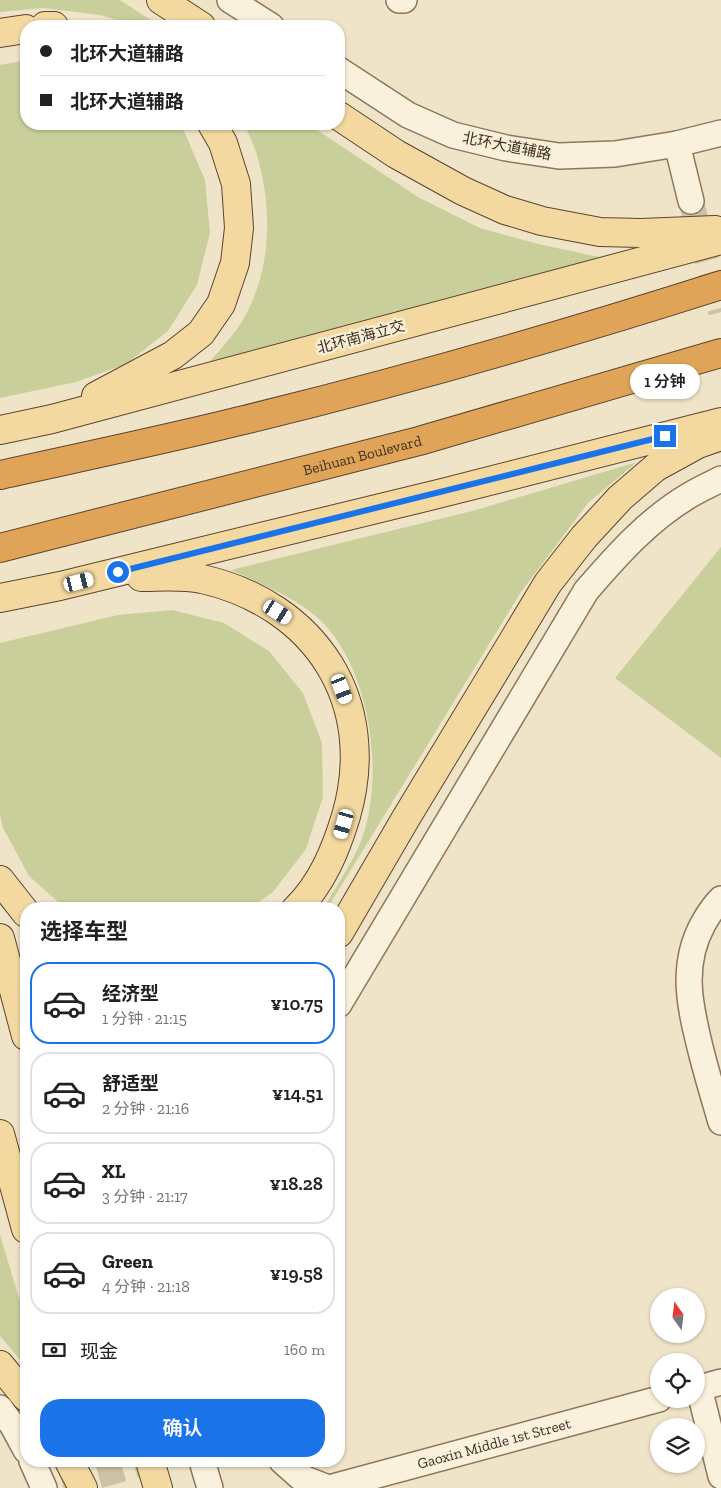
<!DOCTYPE html>
<html lang="zh">
<meta charset="utf-8">
<style>
body{margin:0;font-family:"Zilla Slab","Noto Sans SC",serif;background:#f2f2f2;color:#222;height:100vh;display:flex;flex-direction:column;font-size:19px;white-space:nowrap}
*{box-sizing:border-box;margin:0}
p{font-size:16px;color:#767676}
.icon{flex:none;width:28px;height:28px;fill:none;stroke:currentColor;stroke-width:2;stroke-linecap:round;stroke-linejoin:round}
.map{position:relative;flex:1;overflow:hidden}
.details{position:absolute;left:20px;top:902px;width:325px;height:565px;display:flex;flex-direction:column;background:#fff;border-radius:20px;box-shadow:0 1px 4px #0004}
.details>*{flex:none}
.banner{position:absolute;left:20px;top:20px;width:325px;height:110px;border-radius:20px;box-shadow:0 1px 4px #0004;display:grid;align-content:center;height:110px;padding:0 20px;background:#fff}
.needle{width:32px;rotate:346deg}
.tools{position:absolute;left:650px;top:1288px;display:grid;gap:10px}
.tools a{display:grid;place-items:center;width:55px;height:55px;border-radius:50%;background:#fff;box-shadow:0 1px 4px #0004;font-size:25px}
.end{position:absolute;width:22px;height:22px;margin:-11px;border:6px solid #1a73e8;background:#fff;box-shadow:0 0 0 2px #fff}
.from{border-radius:50%}
.bubble{position:absolute;height:35px;border-radius:18px;background:#fff;box-shadow:0 1px 4px #0004;font-size:16px;font-weight:600;line-height:35px;text-align:center}
.car{position:absolute;width:15px;height:30px;margin:-15px -8px;border-radius:6px;box-shadow:0 0 4px 1px #0007;background:linear-gradient(#fff 24%,#345 0 40%,#fff 0 76%,#345 0 86%,#fff 0)}
.banner b{display:flex;align-items:center;gap:18px;height:48px;font-size:19px}
.banner b+b{border-top:1px solid #e0e0e0}
.banner i{width:12px;height:12px;background:#222}
ul{padding:0;list-style:none}
li{display:flex;align-items:center;gap:15px;height:82px;margin:0 10px 8px;padding:0 10px;border:2px solid #e0e0e0;border-radius:20px}
li div{flex:1}
li b{display:block;font-size:19px}
li em{font-style:normal;font-weight:600}
li.active{border-color:#1a73e8}
li>.icon{width:45px;height:45px;stroke-width:1.5}
h2{padding:0 20px;font-size:22px;line-height:60px}
.pay{display:flex;align-items:center;gap:12px;height:55px;padding:0 20px;font-size:19px}
.pay p{margin-inline-start:auto}
.primary-button{display:flex;gap:10px;margin-top:auto;padding:10px 20px}
.primary-button a{flex:1;height:58px;border-radius:20px;background:#1a73e8;color:#fff;font-size:20px;font-weight:600;line-height:58px;text-align:center}
.map>svg:first-child{display:block}
.green{fill:#c9cf9b}
.lines{fill:none;stroke-linecap:round;stroke-linejoin:round}
.minor-tunnel{stroke:#ccc0a6;stroke-width:25;stroke-dasharray:25 12;stroke-linecap:butt}
.minor-casing{stroke:#8d765c;stroke-width:28}
.major-casing{stroke:#5b4430;stroke-width:30}
.highway-casing{stroke:#5b4430;stroke-width:30}
.minor{stroke:#faf1dc;stroke-width:25}
.major{stroke:#f3d9a0;stroke-width:28}
.highway{stroke:#e0a458;stroke-width:28}
.route{stroke:#1a73e8;stroke-width:6}
.labels{text-anchor:middle;dominant-baseline:central;stroke-width:5;stroke-linejoin:round;paint-order:stroke}
.street-label{font-size:15px;fill:#3d2e20;stroke:#f7eed8}
</style>
<div class="map">
<svg width="721" height="1488" viewBox="0 0 721 1488">
<rect width="100%" height="100%" fill="#f0e4c8"/>
<!-- green -->
<path class="green" d="M 0,0 L 120,0 L 160,26 L 137,26 L 100,15 L 43,8 L 0,12 Z
M 26,60 L 26,124 L 177,124 L 184,131 L 205,180 L 210,233 L 197,285 L 168,331 L 126,364 L 76,382 L 0,398 L 0,65 Z
M 244,124 L 308,124 L 418,197 L 480,228 L 538,244 L 609,259 L 208,364 C 217,353 228,341 237,329 C 272,278 274,210 256,152 C 253,142 248,133 244,124 Z
M 637,462 L 588,503 L 521,592 L 327,909 L 323,909 C 335,888 349,868 359,846 C 387,781 371,666 318,618 C 293,596 261,584 231,570 L 476,510 Z
M 721,547 L 721,758 L 615,678 Z
M 172,610 L 224,623 L 269,651 L 303,693 L 322,743 L 323,797 L 306,849 L 273,892 L 249,909 L 66,909 L 29,876 L 3,828 L 0,815 L 0,643 L 118,615 Z
M 0,1235 L 26,1321 L 26,1367 L 0,1336 Z"/>
<g class="lines">
<!-- minor-tunnel -->
<path class="minor-tunnel" d="M 691,201 L 721,312
M 63,1486 L 151,1461"/>
<!-- minor casing -->
<g class="minor-casing">
<g id="minor">
<path d="M 230,0 L 271,26"/>
<path d="M 399,0 L 404,0"/>
<path d="M 339,70 L 408,115 L 453,135 L 506,148 L 559,156 L 615,154 L 677,144 L 721,133"/>
<path d="M 677,144 L 691,201"/>
<path d="M 721,899 C 714,906 708,915 703,924 C 680,966 690,1007 701,1051 C 707,1075 714,1098 721,1122"/>
<path d="M 339,1004 L 586,591 C 617,555 649,519 690,495 C 700,489 711,484 721,479"/>
<path d="M 699,1388 L 721,1476"/>
<path d="M 696,1389 L 721,1382"/>
<path d="M 0,1408 L 13,1426 L 26,1450"/>
<path d="M 32,1461 L 44,1488"/>
<path d="M 202,1461 L 210,1488"/>
<path d="M 282,1461 L 300,1477 L 328,1488"/>
<path id="s1" d="M 329,1488 L 659,1399"/>
</g>
</g>
<!-- major casing -->
<g class="major-casing">
<path id="major" d="M 161,0 L 201,26
M 45,26 L 54,26
M 0,33 L 26,29
M 339,116 L 396,154 L 463,191 L 505,210 L 542,221 L 600,232 L 641,233 L 715,230
M 96,396 L 173,355 L 201,333 L 221,304 L 235,263 L 239,228 L 236,184 L 223,143 L 212,124
M 0,430 L 52,419 L 721,240
M 141,577 C 161,577 182,575 202,579 C 316,605 379,702 346,816 C 336,849 322,884 296,909
M 0,598 L 60,586 L 442,493 L 721,422
M 0,880 L 26,913
M 339,933 L 406,818 L 548,583 L 584,537 L 620,498 L 656,467 L 698,444 L 721,436
M 0,938 L 26,1036
M 0,1134 L 26,1229
M 0,1365 L 26,1397
M 69,1461 L 83,1488
M 150,1461 L 158,1488"/>
</g>
<!-- highway casing -->
<g class="highway-casing">
<g id="highway">
<path d="M 0,475 C 81,457 163,440 244,420 C 404,381 564,335 721,285"/>
<path id="s2" d="M 0,548 L 419,441 L 721,353"/>
</g>
</g>
<!-- minor -->
<use href="#minor" class="minor"/>
<!-- major -->
<use href="#major" class="major"/>
<!-- highway -->
<use href="#highway" class="highway"/>
</g>
<g class="lines">
<!-- route -->
<path class="route" d="M 118,572 L 665,436"/>
</g>
<g class="labels">
<!-- street labels -->
<g class="street-label">
<text transform="translate(507 146) rotate(11)">北环大道辅路</text>
<text transform="translate(361 337) rotate(-15)">北环南海立交</text>
<text stroke="none"><textPath href="#s2" startOffset="374">Beihuan Boulevard</textPath></text>
<text stroke="none"><textPath href="#s1" startOffset="171">Gaoxin Middle 1st Street</textPath></text>
</g>
</g>
</svg>
<div class="tools">
<a><svg class="needle" viewBox="-14 -14 28 28"><path d="M0-13l5 13h-10z" fill="#e53935"/><path d="M0 13l5-13h-10z" fill="#767676"/></svg></a>
<a><svg class="icon" aria-label="locate" viewBox="0 0 24 24"><circle cx="12" cy="12" r="6"/><path d="M12 2v4M12 18v4M2 12h4M18 12h4"/></svg></a>
<a><svg class="icon" aria-label="layers" viewBox="0 0 24 24"><path d="M12 4l9 5-9 5-9-5zM3 14l9 5 9-5"/></svg></a>
</div>
<i class="end from" style="left:118px;top:572px"></i>
<i class="end" style="left:665px;top:436px"></i>
<div class="bubble" style="left:630px;top:364px;width:70px">1 分钟</div>
<i class="car" style="left:79px;top:582px;rotate:76deg"></i>
<i class="car" style="left:278px;top:612px;rotate:123deg"></i>
<i class="car" style="left:342px;top:689px;rotate:159deg"></i>
<i class="car" style="left:344px;top:824px;rotate:196deg"></i>
<div class="banner">
<b><i class="from"></i>北环大道辅路</b>
<b><i></i>北环大道辅路</b>
</div>
<section class="details">
<h2>选择车型</h2>
<ul>
<li class="active"><svg class="icon" aria-label="car" viewBox="0 0 24 24"><path d="M5 17H2v-5l4-1 3-4h7l3 4 3 1v5h-3M9 17h6M6 11h13"/><circle cx="7" cy="17" r="2"/><circle cx="17" cy="17" r="2"/></svg><div><b>经济型</b><p>1 分钟 · 21:15</p></div><em>¥10.75</em></li>
<li><svg class="icon" aria-label="car" viewBox="0 0 24 24"><path d="M5 17H2v-5l4-1 3-4h7l3 4 3 1v5h-3M9 17h6M6 11h13"/><circle cx="7" cy="17" r="2"/><circle cx="17" cy="17" r="2"/></svg><div><b>舒适型</b><p>2 分钟 · 21:16</p></div><em>¥14.51</em></li>
<li><svg class="icon" aria-label="car" viewBox="0 0 24 24"><path d="M5 17H2v-5l4-1 3-4h7l3 4 3 1v5h-3M9 17h6M6 11h13"/><circle cx="7" cy="17" r="2"/><circle cx="17" cy="17" r="2"/></svg><div><b>XL</b><p>3 分钟 · 21:17</p></div><em>¥18.28</em></li>
<li><svg class="icon" aria-label="car" viewBox="0 0 24 24"><path d="M5 17H2v-5l4-1 3-4h7l3 4 3 1v5h-3M9 17h6M6 11h13"/><circle cx="7" cy="17" r="2"/><circle cx="17" cy="17" r="2"/></svg><div><b>Green</b><p>4 分钟 · 21:18</p></div><em>¥19.58</em></li>
</ul>
<div class="pay"><svg class="icon" aria-label="cash" viewBox="0 0 24 24"><path d="M3 7h18v10H3z"/><circle cx="12" cy="12" r="2"/></svg>现金<p>160 m</p></div>
<div class="primary-button"><a>确认</a></div>
</section>
</div>
